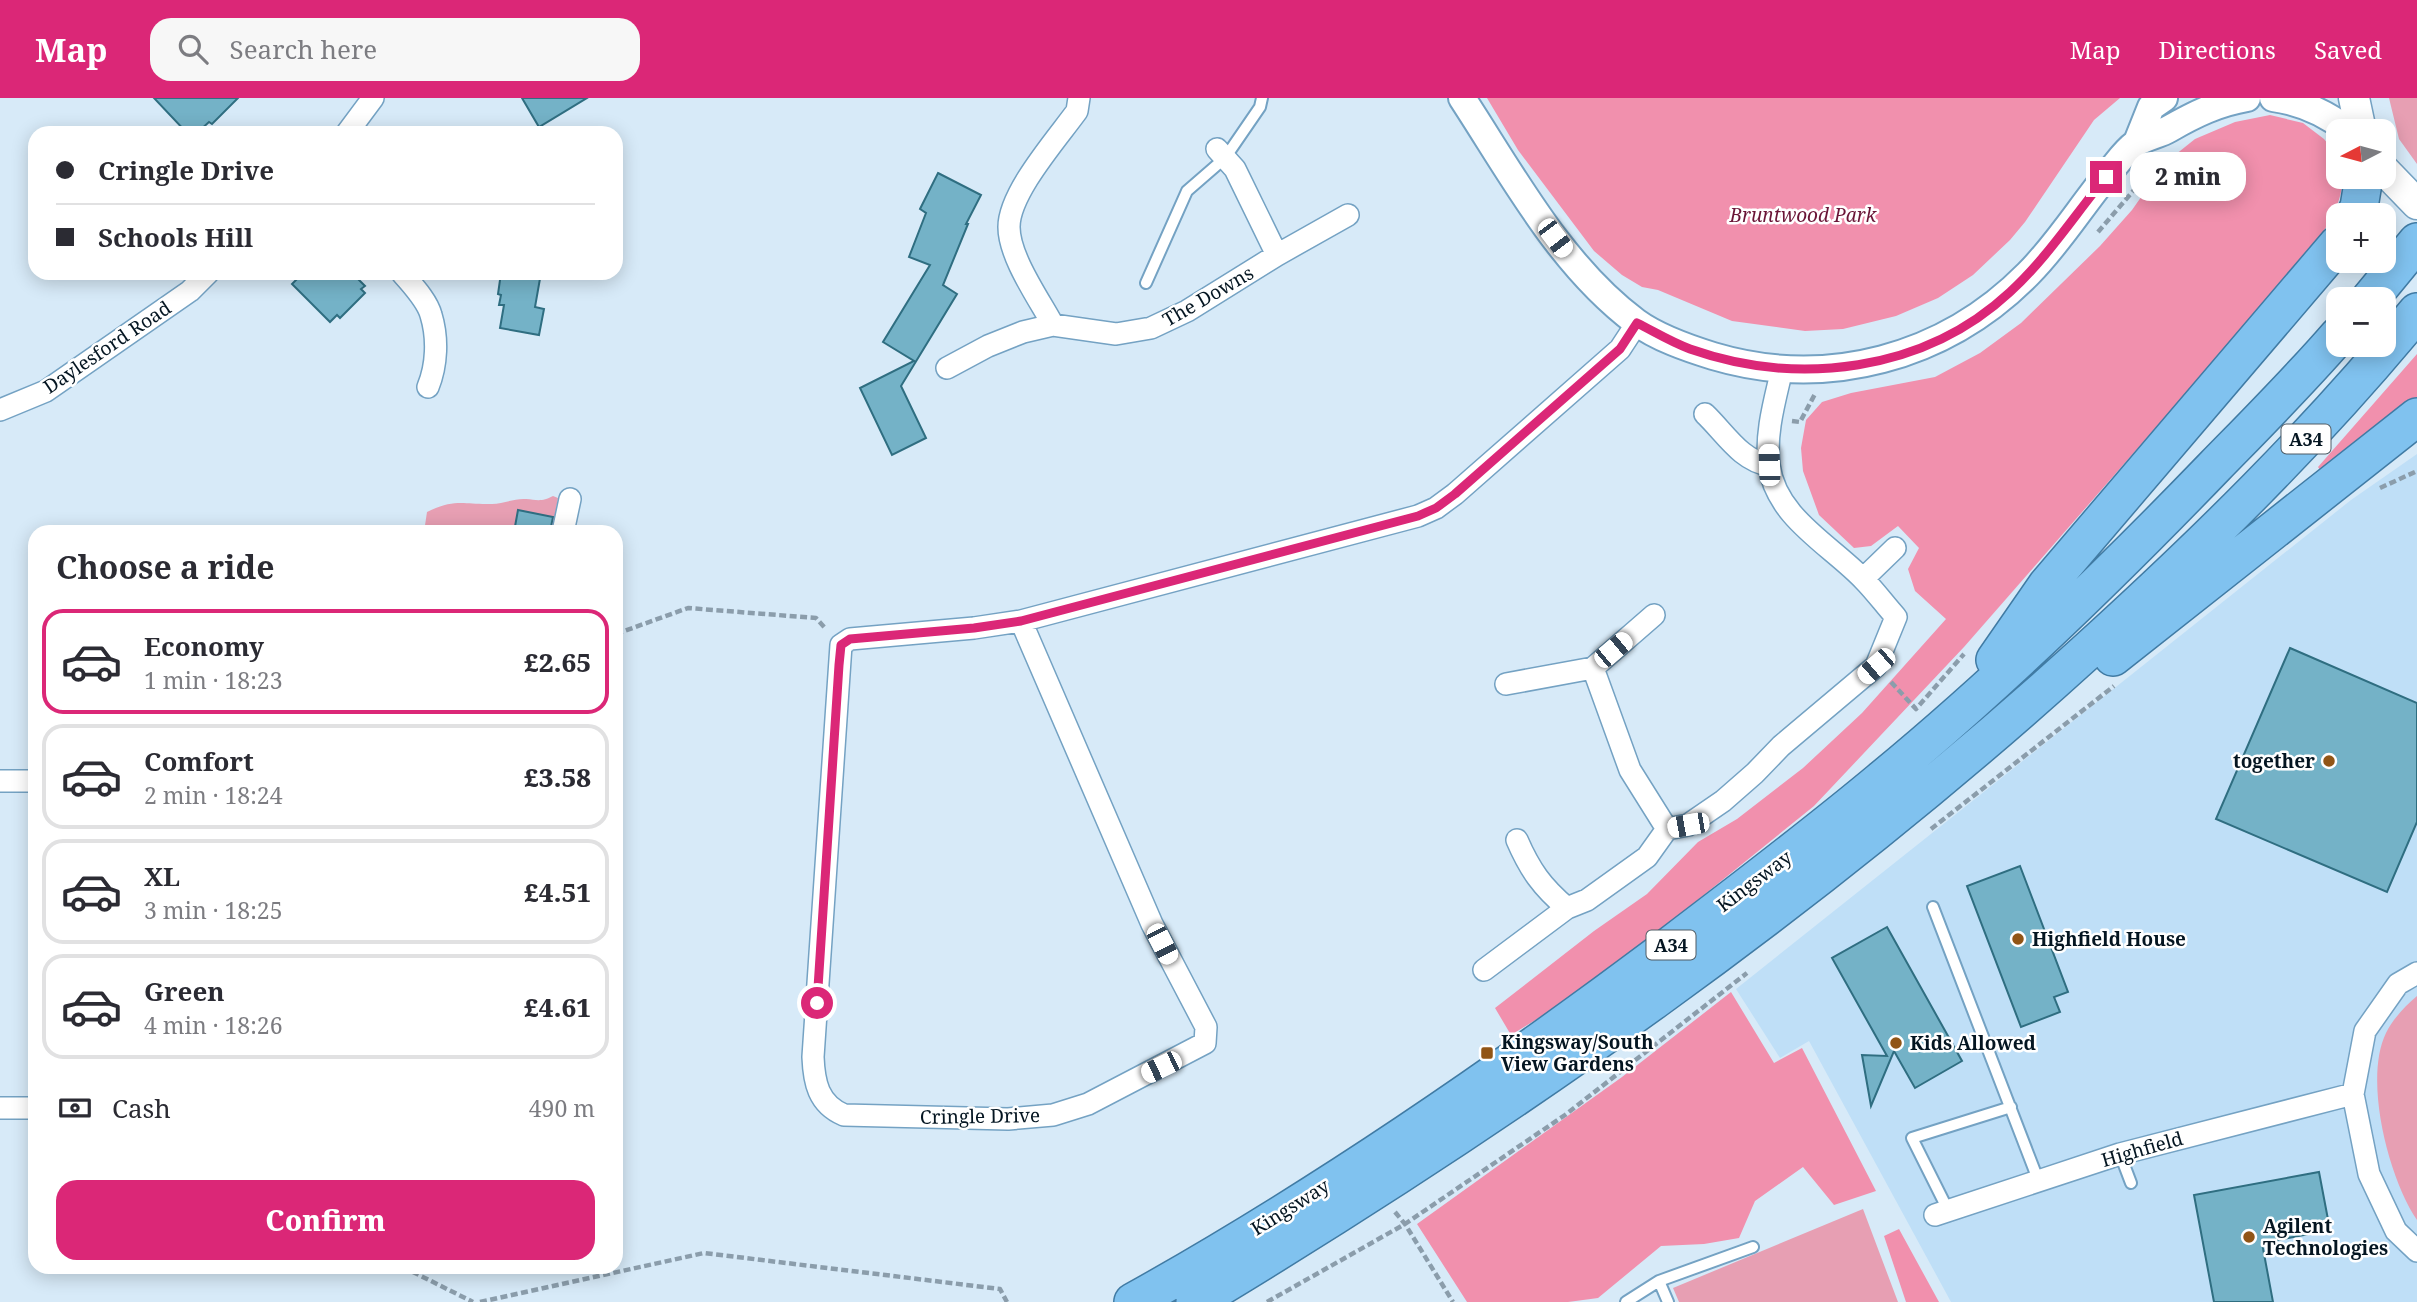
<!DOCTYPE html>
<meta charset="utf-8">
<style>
body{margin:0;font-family:"Noto Serif",serif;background:#f7f7f7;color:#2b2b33;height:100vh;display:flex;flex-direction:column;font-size:26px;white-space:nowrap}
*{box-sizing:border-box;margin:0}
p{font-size:23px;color:#7c7c81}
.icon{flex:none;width:38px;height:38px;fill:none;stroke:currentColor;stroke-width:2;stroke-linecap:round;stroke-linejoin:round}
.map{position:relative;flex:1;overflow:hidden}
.sheet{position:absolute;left:28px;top:427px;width:595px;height:749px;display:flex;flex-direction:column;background:#fff;border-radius:21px;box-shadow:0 4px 18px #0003}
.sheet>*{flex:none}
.top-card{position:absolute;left:28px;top:28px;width:595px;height:154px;border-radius:21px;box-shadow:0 4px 18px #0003;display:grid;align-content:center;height:154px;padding:0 28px;background:#fff}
.needle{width:46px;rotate:264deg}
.tools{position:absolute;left:2326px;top:21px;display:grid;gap:14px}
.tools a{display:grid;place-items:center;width:70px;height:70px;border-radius:14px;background:#fff;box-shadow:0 4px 18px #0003;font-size:35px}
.end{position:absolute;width:32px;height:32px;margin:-16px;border:9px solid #db2777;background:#fff;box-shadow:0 0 0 4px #fff}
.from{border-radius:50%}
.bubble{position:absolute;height:49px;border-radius:21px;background:#fff;box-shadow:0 4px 18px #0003;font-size:23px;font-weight:800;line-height:49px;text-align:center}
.car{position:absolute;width:21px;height:42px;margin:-21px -10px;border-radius:9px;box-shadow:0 0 5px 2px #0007;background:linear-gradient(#fff 24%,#345 0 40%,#fff 0 76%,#345 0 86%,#fff 0)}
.top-card b{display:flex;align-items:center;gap:24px;height:66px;font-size:26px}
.top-card b+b{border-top:2px solid #e1e1e2}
.top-card i{width:18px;height:18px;background:#2b2b33}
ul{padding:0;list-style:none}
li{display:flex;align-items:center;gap:21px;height:105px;margin:0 14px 10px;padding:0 14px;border:4px solid #e1e1e2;border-radius:21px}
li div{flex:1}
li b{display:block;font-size:26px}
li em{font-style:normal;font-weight:800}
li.current{border-color:#db2777}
li>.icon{width:63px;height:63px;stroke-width:1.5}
h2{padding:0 28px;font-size:32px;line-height:84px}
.pay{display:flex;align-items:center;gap:18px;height:77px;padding:0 28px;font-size:26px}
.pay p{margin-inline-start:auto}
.cta{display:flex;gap:14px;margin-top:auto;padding:14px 28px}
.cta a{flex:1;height:80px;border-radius:21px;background:#db2777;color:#fff;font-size:28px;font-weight:800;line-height:80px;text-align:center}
header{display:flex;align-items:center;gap:42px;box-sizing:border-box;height:98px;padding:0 35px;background:#db2777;color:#fff}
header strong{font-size:33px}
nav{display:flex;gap:38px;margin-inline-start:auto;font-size:24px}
.search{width:490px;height:63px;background:#f7f7f7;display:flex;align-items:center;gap:18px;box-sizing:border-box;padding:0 24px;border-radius:21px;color:#7c7c81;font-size:26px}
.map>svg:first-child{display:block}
.built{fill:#bfdff7}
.green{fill:#e79fb3}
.forest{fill:#f190ad}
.building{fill:#74b2c7;stroke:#2f6e81;stroke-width:2}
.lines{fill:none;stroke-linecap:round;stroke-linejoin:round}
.service-casing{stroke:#74a2c3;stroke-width:14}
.minor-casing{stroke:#74a2c3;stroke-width:24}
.tertiary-casing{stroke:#74a2c3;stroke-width:30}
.secondary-casing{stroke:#74a2c3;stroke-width:33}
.trunk-casing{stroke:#407ba4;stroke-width:40}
.path{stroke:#8b9dab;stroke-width:4.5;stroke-dasharray:7 3.5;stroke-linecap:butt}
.service{stroke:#fff;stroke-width:10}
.minor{stroke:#fff;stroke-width:21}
.tertiary{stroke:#fff;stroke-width:26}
.secondary{stroke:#fff;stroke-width:30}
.trunk{stroke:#80c2ef;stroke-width:37}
.route{stroke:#db2777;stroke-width:9}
.poi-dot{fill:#915516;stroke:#fff;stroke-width:2.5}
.labels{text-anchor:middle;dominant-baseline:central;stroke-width:5;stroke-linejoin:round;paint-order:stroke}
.shield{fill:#fff;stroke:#4f5b64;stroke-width:2}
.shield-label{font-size:18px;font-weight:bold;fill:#041521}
.park-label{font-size:19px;font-style:italic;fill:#6a1537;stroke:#fff}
.street-label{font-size:19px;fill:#041521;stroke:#fff}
.poi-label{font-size:19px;font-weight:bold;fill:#041521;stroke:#fff;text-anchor:start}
</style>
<header>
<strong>Map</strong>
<div class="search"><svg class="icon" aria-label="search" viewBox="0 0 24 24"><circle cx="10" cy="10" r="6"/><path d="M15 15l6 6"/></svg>Search here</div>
<nav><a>Map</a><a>Directions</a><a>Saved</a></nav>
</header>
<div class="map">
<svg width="2417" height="1204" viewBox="0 0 2417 1204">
<rect width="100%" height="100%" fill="#d7eaf8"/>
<!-- built -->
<path class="built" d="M 2417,356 L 2417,1204 L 1951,1204 L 1809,943 L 1780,960 L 1736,891 L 2351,402 Z"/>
<!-- green -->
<path class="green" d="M 2389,0 L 2417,0 L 2417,66 L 2399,41 Z
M 553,398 L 558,400 L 552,434 L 424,434 L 427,414 C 456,400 464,407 492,406 C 503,406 515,400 526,401 C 537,402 542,404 553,398 Z
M 2417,898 L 2417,1122 C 2389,1081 2363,982 2386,935 C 2393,921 2405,908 2417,898 Z
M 1863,1111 L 1898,1204 L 1679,1204 L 1673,1190 Z"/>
<!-- forest -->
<path class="forest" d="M 1487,0 L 2120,0 L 2094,22 L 2025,124 L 2010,142 L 1973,177 L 1938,200 L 1896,218 L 1843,231 L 1805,233 L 1732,223 L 1658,192 L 1642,189 L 1622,177 L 1594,153 L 1518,52 Z
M 2270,17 L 2303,25 L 2324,41 L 2338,58 L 2338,79 L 2342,79 C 2344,105 2325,132 2311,152 L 1964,549 L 1814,708 L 1591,888 L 1511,937 L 1495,910 L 1594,833 L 1647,796 L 1698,744 L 1737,721 L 1803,670 L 1862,615 L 1946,521 L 1915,493 L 1908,471 L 1919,450 L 1898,428 L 1871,448 L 1854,450 L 1819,417 L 1803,373 L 1801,350 L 1806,322 L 1822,304 L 1851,295 L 1935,279 L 1980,255 L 2021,225 L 2100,148 L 2132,112 L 2165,65 L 2195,41 L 2235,24 Z
M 2417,256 L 2417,310 L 2325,379 L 2318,369 Z
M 1731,894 L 1774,965 L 1802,950 L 1876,1093 L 1834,1107 L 1803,1069 L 1755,1103 L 1739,1140 L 1704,1146 L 1661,1148 L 1598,1200 L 1568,1204 L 1467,1204 L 1417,1126 L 1622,979 Z
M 1899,1131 L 1939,1204 L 1906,1204 L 1884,1138 Z"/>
<!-- building -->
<path class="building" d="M 154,0 L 238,0 L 212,26 L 209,24 L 197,35 L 187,35 Z
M 522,0 L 587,0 L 539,29 Z
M 938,75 L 981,97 L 966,126 L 968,126 L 943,187 L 957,196 L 901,288 L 926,340 L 892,357 L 860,290 L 914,263 L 883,244 L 930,167 L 909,159 L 926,115 L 920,111 Z
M 303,175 L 352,175 L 365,188 L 361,191 L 365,195 L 340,220 L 337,217 L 330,224 L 292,186 Z
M 501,175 L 541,175 L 535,209 L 544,211 L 539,237 L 500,230 L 504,207 L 499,207 L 501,197 L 498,196 Z
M 518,412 L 553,419 L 550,434 L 514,434 Z
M 2290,550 L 2417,605 L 2417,724 L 2387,794 L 2216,721 Z
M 2020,768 L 2068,894 L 2054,899 L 2060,914 L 2021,929 L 1967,788 Z
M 1887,829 L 1962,963 L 1915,990 L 1894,953 L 1871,1008 L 1862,957 L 1887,958 L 1832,860 Z
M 2319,1074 L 2330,1132 L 2262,1145 L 2273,1204 L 2214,1204 L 2194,1097 Z"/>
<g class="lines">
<!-- service casing -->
<g class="service-casing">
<path id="service" d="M 1146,185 L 1187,93 L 1225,60 L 1260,9 L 1262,0
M 1933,809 L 2039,1084
M 2120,1056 L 2131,1085
M 1948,1112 L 1912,1040 L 2011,1009
M 1659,1183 L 1753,1149
M 1626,1204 L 1659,1183 L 1668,1204"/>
</g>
<!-- minor casing -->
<g class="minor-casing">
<path id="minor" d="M 347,35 L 373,0
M 1217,51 L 1235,71 L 1277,157
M 402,175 C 412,187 427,202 431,217 C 438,240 437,267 428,289
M 1053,227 C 1039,201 1009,159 1009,129 C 1009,95 1056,42 1077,13 L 1079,0
M 947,270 L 988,248 L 1023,234 L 1053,227 L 1116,236 L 1151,230 L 1187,213 L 1277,157 L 1348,117
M 0,312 L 46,293 L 190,193 L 208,175
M 1705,316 C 1725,335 1741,363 1769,367
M 563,434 L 570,401
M 1863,481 L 1895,450
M 1654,517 L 1593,570 L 1630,672 L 1667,731
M 1021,523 L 1152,826 L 1206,929 L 1205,945 L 1088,1006 L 1053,1017 L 1008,1021 L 844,1017 C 818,1006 814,984 813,959 L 841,547 L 850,541 L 974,530 L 1021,523 L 1418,418 L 1436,410 L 1455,396 L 1620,251 L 1637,225
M 1506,586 L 1593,570
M 0,683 L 35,683
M 1517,742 C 1530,772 1542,789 1567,810 L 1587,802 L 1647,759 L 1667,731 L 1688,727 L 1723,703 L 1755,675 L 1781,648 L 1876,568 L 1896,519 C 1885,507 1875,493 1864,482 C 1831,447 1776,420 1769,367 C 1765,335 1775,302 1782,271
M 1484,872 L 1567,810
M 2417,875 L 2398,886 L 2365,933 L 2353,996 L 2369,1076 L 2396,1133 L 2417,1153
M 0,1010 L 35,1010
M 1935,1117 L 2120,1056 L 2353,996"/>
</g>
<!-- tertiary casing -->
<g class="tertiary-casing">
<path id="tertiary" d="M 1462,0 C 1513,78 1560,167 1636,224 C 1658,240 1687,250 1713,258 C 1827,292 1945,260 2028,176 C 2058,146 2080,110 2107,77 C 2116,67 2124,54 2135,46 C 2145,39 2159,37 2169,31 C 2195,16 2218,5 2247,0
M 2273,0 C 2302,4 2326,15 2349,33
M 2137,44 L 2151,9 L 2164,0"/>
</g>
<!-- secondary casing -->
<g class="secondary-casing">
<path id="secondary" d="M 2354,0 L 2361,33
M 2384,72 L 2417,106"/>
</g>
<!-- trunk casing -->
<g class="trunk-casing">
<path id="trunk" d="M 2355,117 L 2359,109 L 2364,79
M 2370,201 L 2417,144
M 2113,559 L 2417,319
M 1995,562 L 2047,487 L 2338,146
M 1133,1204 C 1316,1102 1491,982 1659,856 C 1734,799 1808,743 1880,683 C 1998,586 2109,478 2215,368 C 2257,325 2299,283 2338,238
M 1195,1204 C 1510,1014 1813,802 2085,555 C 2203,448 2316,337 2417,214"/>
</g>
<!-- path -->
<path class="path" d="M 2098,134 L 2158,64
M 1792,323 L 1800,324 L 1815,296
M 2380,390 L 2417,373
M 616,536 L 688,510 L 816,520 L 826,531
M 1891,584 L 1916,611 L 1964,556
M 1931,731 L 2114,588
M 1395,1114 L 1405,1126 L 1453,1204
M 403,1169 L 473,1204
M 480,1204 L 704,1155 L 1000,1191 L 1007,1204
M 1267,1204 L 1405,1126 L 1565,1017 L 1747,875"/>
<!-- service -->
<use href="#service" class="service"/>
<!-- minor -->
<use href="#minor" class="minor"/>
<!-- tertiary -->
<use href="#tertiary" class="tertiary"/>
<!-- secondary -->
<use href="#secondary" class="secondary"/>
<!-- trunk -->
<use href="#trunk" class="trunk"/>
</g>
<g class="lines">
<!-- route -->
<path class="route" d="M 817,905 L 839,567 L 841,547 L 850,541 L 974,530 L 1021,523 L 1418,418 L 1436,410 L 1455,396 L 1620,251 L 1637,225 C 1655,234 1671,244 1690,251 C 1798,289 1924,274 2010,194 C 2047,160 2074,118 2106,79"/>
</g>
<!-- markers -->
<g class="poi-dot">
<circle cx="2329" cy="663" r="7"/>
<circle cx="2018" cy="841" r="7"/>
<circle cx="1896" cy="945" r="7"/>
<rect x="1480" y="948" width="14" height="14" rx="3.5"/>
<circle cx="2249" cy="1139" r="7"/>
</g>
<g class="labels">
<!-- shield labels -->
<g class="shield">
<rect x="2281.5" y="326.5" width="49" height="29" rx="5"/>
<rect x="1646.5" y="832.5" width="49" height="29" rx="5"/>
</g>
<g class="shield-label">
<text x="2306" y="341">A34</text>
<text x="1671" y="847">A34</text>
</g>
<!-- park labels -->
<g class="park-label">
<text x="1803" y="117">Bruntwood Park</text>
</g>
<!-- street labels -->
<g class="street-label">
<text transform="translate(1208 198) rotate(-30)">The Downs</text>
<text transform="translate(107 249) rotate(-34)">Daylesford Road</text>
<text transform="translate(1754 783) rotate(-37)">Kingsway</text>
<text transform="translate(980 1018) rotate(-1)">Cringle Drive</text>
<text transform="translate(2142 1051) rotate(-16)">Highfield</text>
<text transform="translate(1290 1109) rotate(-32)">Kingsway</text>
</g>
<!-- poi labels -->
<g class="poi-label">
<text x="2315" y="663" text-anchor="end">together</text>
<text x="2032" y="841">Highfield House</text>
<text x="1501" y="944">Kingsway/South<tspan x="1501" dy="22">View Gardens</tspan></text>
<text x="1910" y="945">Kids Allowed</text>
<text x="2263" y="1128">Agilent<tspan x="2263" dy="22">Technologies</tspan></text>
</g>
</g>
</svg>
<div class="tools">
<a><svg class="needle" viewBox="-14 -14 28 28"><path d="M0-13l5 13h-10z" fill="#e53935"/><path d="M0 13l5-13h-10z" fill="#7c7c81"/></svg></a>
<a>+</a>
<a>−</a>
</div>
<i class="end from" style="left:817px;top:905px"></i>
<i class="end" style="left:2106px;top:79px"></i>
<div class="bubble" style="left:2130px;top:54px;width:116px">2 min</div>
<i class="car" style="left:1555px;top:140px;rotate:143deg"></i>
<i class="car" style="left:1769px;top:367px;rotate:358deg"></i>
<i class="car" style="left:1613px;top:552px;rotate:50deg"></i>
<i class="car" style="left:1876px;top:568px;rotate:229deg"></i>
<i class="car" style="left:1688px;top:727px;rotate:260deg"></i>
<i class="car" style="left:1162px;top:846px;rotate:153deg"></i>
<i class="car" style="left:1161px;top:969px;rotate:244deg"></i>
<div class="top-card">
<b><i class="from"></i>Cringle Drive</b>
<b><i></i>Schools Hill</b>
</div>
<section class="sheet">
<h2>Choose a ride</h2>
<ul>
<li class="current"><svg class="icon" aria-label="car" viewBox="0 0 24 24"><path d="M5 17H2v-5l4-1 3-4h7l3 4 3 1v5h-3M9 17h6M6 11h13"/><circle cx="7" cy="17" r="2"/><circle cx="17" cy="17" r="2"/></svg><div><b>Economy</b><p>1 min · 18:23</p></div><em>£2.65</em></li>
<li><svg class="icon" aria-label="car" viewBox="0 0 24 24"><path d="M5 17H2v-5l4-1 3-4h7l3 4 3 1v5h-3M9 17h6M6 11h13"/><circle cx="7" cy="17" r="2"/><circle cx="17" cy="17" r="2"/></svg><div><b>Comfort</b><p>2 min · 18:24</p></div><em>£3.58</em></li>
<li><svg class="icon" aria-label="car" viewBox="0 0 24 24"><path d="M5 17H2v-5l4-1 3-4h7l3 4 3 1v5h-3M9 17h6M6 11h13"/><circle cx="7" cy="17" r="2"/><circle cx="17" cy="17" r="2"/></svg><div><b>XL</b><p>3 min · 18:25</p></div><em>£4.51</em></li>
<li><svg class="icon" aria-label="car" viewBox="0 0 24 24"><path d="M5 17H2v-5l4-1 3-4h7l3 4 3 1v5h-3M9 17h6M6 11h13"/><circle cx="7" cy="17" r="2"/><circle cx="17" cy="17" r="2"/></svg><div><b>Green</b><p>4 min · 18:26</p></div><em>£4.61</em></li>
</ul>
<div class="pay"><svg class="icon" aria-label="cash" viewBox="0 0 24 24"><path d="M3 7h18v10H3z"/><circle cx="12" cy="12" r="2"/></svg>Cash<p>490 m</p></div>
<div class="cta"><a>Confirm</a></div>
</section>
</div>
